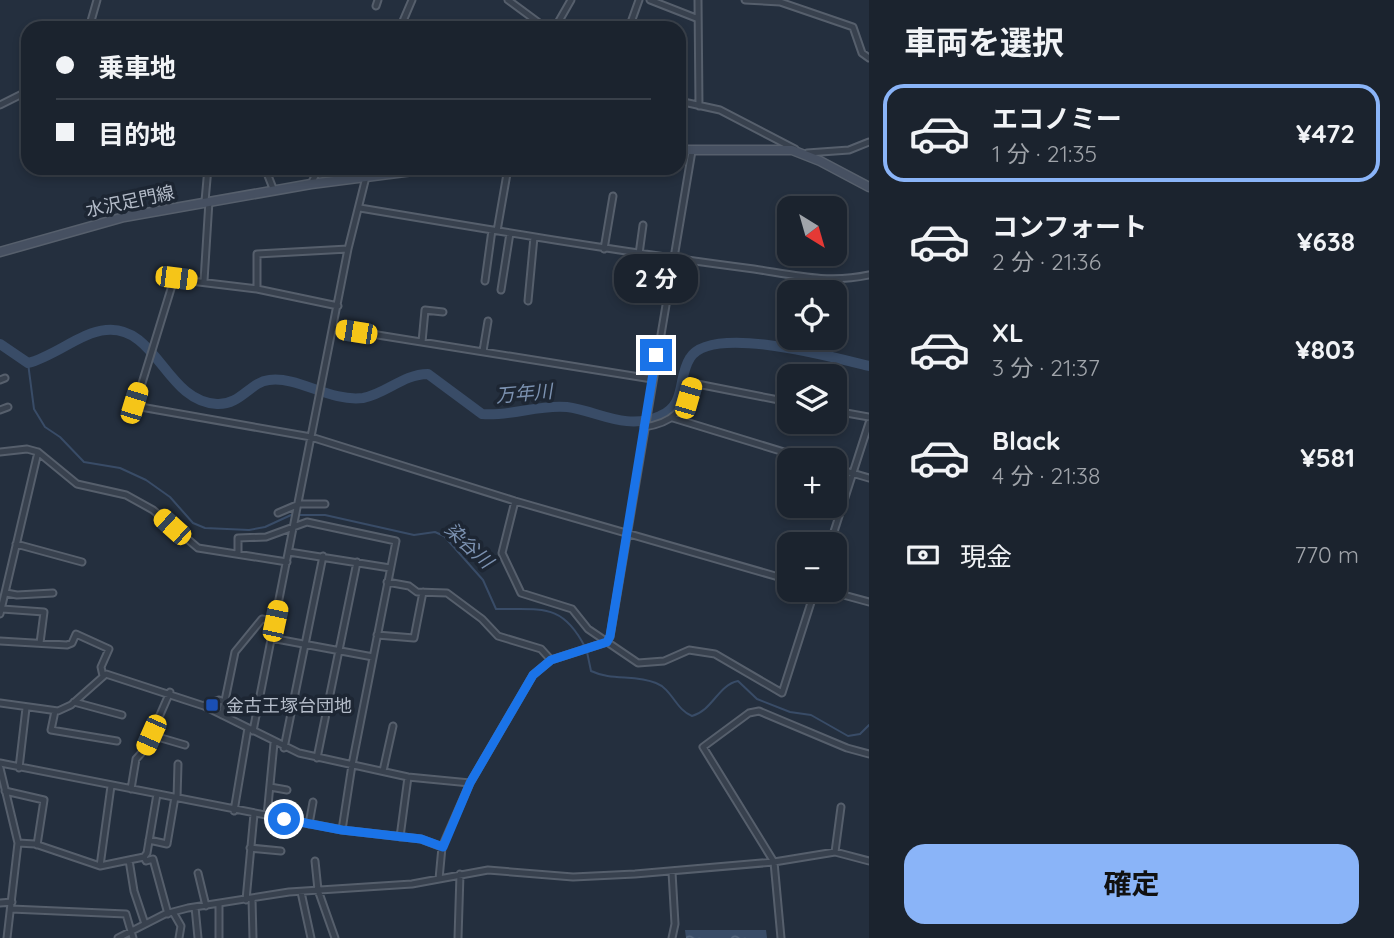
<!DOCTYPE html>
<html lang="ja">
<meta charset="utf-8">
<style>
body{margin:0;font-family:Quicksand,"Noto Sans JP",sans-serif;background:#282f3a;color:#f1f3f6;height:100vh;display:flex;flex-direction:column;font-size:26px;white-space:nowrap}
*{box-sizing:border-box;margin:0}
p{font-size:23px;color:#a0a4aa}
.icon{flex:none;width:38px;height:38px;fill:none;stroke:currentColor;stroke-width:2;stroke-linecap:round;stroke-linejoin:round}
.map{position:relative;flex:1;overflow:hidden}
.sheet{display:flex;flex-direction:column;background:#1b232e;width:525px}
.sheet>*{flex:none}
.banner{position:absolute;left:21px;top:21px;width:665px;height:154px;border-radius:21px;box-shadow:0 4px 10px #0003,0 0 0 2px #39404a;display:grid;align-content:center;height:154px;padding:0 35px;background:#1b232e}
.needle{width:46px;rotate:143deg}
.controls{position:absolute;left:777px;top:196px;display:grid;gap:14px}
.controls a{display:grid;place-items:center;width:70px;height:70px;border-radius:14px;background:#1b232e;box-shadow:0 4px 10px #0003,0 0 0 2px #39404a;font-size:35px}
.end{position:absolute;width:32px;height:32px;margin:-16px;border:9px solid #1a73e8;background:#fff;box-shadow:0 0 0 4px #fff}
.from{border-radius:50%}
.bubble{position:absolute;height:49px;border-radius:21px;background:#1b232e;box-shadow:0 4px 10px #0003,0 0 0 2px #39404a;font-size:23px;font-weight:700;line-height:49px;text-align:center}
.car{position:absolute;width:21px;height:42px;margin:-21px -10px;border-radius:9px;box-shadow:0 0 5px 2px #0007;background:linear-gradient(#f5c518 24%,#345 0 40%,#f5c518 0 76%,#345 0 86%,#f5c518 0)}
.banner b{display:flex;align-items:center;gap:24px;height:66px;font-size:26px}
.banner b+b{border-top:2px solid #39404a}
.banner i{width:18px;height:18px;background:#f1f3f6}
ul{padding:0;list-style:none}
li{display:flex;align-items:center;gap:21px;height:98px;margin:0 14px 10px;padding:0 21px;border:4px solid transparent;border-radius:21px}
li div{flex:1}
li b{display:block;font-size:26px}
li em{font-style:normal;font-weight:700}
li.current{border-color:#8ab4f8}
li>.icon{width:63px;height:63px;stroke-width:1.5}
h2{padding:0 35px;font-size:32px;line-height:84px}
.pay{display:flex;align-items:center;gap:18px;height:77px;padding:0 35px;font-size:26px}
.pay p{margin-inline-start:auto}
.cta{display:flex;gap:14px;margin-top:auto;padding:14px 35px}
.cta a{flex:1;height:80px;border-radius:21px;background:#8ab4f8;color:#111;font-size:28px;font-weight:700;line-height:80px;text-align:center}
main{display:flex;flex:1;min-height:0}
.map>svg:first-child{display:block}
.water{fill:url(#water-ripples)}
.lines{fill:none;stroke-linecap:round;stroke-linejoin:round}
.stream{stroke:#394c67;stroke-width:2}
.river{stroke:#394c67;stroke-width:10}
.street-casing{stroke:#565f6c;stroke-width:9}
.secondary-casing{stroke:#565f6c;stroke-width:11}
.street{stroke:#38414e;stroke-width:5}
.secondary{stroke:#465061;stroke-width:8}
.route{stroke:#1a73e8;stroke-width:9}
.transit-dot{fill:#1a4fb4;stroke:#1d2633;stroke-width:2.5}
.labels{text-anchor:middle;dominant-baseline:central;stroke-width:7;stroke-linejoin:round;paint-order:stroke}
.street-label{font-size:18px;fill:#b4bcc9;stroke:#1d2633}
.poi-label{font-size:18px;fill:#b4bcc9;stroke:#1d2633;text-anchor:start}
.water-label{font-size:19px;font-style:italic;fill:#7c92b1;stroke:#1d2633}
</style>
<main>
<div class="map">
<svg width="869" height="938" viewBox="0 0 869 938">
<defs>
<pattern id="water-ripples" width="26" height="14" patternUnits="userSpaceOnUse" patternTransform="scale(1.75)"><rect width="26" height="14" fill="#394c67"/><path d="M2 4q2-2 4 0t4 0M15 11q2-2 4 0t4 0" fill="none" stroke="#53647b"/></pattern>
</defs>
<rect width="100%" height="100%" fill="#242f3e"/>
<!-- water -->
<path class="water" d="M 685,930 L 766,930 L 767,938 L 686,938 Z"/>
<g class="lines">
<!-- stream -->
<path class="stream" d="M 28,363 L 34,409 L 45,427 L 60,437 L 84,462 L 120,468 L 146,480 L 170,497 L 193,523 L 205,528 L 249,530 L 265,527 L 291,515 L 325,515 L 414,535 L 435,532 L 444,536 L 483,580 L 496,609 C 541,610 562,602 585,647
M 587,652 L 591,671 C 612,681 635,674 656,683 C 672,689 676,710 692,716 C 713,710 718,685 738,681 L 757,699 L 790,712 L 811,715 L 848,736 L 860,734 L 869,725"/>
<!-- river -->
<path class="river" d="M 0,344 L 28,363 C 55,356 81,332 106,330 C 157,325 166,402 217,404 C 241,405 250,382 269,380 C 299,376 329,402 363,398 C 386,394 403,374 428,374 L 482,414 C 510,417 539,404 567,407 C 598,411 626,431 660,416 C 687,405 677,378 690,358 C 711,323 836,358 869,366"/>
<!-- street casing -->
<g class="street-casing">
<path id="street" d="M 508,0 L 546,28
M 650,0 L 696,18
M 698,0 L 699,106
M 745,0 L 780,2 L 853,27 L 862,53 L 869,58
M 376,6 L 378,0
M 89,28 L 97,0
M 400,28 L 412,0
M 555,28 L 571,0
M 629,28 L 639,0
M 679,101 L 720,110 L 795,149
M 0,105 L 28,91
M 807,153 L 849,150 L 869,142
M 265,168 L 274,191
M 311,184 L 319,168
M 205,201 L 208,168
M 360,208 C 491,230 622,252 754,269 C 794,275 828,284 869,275
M 497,231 L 508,168
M 604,249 L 613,196
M 639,254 L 643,225
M 204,281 L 209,201
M 485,281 L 492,230
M 257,289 L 257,254 L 348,249
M 501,290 L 510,233
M 528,301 L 534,237
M 338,306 L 257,289 L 174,279 L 135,406 L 311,437 L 515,501 L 789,580
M 334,328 L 652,379
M 422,342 L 425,310 L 443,312
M 483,351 L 488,321
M 0,380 L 5,378
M 0,410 L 8,407
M 835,411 L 869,417
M 673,418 L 810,460
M 644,427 C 673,423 684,410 692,383 L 789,402
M 0,452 L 27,449 L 38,452 L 77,484 L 126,495 L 153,510 L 198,548 L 287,562
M 835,468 L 869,478
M 515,501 L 502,553 L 521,593 L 572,609 L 588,629 L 638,663 L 664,661 L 689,650 L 715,654 L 782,693 L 815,590
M 278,513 L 299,504 L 325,504
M 16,544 L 82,562
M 830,544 L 869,423
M 289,552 L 390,568
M 238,554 L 238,538 L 266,537 L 307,522 L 396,541 L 352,765 L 342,830
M 387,582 L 409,586 L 417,592 L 447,593 L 482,619 L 498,636 L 541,649 L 551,660
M 825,590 L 869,602
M 6,593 L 17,595 L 53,593
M 2,609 L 44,612 L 40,643
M 0,614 L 38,452
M 377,635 L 414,638 L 423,592
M 271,638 L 373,657
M 0,641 L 67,645 L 72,643 L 76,634 L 109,649 L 101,667 L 103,676
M 74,702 L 122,715
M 0,703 L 58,711 L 71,705 L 106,674 L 204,706 L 299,753 L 408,777 L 470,783
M 205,705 L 219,700 L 225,702
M 55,711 L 51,730 L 117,741
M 222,715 L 235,652 L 262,619 L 275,621
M 253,731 L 348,249 L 366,177
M 151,735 L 185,745
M 284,748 L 323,556
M 317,758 L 357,562
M 0,763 L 342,830 L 421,839 L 442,847
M 0,768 L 18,843 L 7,938
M 19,768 L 26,708
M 383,771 L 393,726
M 270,787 L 287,790
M 131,789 L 136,759 L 145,749 L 170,692
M 5,791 L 44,800 L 37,845
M 177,798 L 178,764
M 234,811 L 248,728
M 267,816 L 274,743
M 309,824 L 313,802
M 400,837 L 408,777
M 149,840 L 167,844 L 175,797
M 18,843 L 35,844 L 100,866 L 111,786
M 250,848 L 281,851
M 835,852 L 841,807
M 144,857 L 146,861 L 153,859 L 168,914
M 129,860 L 144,857 L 147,853 L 157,794
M 315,861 L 318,890 L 335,938
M 100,866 L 129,860 L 134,891 L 145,924
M 672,872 L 675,924 L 672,938
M 198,873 L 206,906
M 439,879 L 442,847 L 470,783 L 533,675 L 551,660 L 607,642 L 610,637 L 692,151
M 301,892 L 311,938
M 252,899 L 253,938
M 246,900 L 254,814
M 0,903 L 12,902
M 195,907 L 198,938
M 11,909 L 126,914 L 133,938
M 173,912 L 181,926 L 179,938
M 118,938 L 165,914 L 188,908 L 289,892 L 412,884 L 488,870 L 573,877 L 635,874 L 774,862 L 835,852 L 869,861
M 219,938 L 219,904
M 458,938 L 460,874
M 781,938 L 774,862 L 703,747 L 749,713 L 759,711 L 847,748 L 869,754"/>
</g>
<!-- secondary casing -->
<g class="secondary-casing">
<path id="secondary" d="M 679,150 L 792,150 L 820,161 L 869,187
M 0,252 L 124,217 L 311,184 L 436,168"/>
</g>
<!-- street -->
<use href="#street" class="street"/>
<!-- secondary -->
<use href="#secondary" class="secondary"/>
</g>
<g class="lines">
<!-- route -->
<path class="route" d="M 284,819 L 342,830 L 421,839 L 443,847 L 470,783 L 533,675 L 551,660 L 607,642 L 610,636 L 656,355"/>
</g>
<!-- markers -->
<rect class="transit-dot" x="205" y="698" width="14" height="14" rx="3.5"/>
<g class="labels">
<!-- street labels -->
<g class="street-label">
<text transform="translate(130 201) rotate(-12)">水沢足門線</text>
</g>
<!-- poi labels -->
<g class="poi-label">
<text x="226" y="705">金古王塚台団地</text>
</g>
<!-- water labels -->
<g class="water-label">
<text transform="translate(524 393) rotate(-5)">万年川</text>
<text transform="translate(469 545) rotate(43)">染谷川</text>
</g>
</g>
</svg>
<div class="controls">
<a><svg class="needle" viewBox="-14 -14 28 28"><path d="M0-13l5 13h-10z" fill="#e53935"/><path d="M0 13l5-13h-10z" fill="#a0a4aa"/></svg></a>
<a><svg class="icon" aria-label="locate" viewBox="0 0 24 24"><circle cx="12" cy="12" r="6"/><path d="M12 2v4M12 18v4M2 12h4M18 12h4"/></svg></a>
<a><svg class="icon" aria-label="layers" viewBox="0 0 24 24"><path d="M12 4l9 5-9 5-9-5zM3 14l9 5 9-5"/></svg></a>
<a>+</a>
<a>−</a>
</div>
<i class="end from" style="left:284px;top:819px"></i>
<i class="end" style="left:656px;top:355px"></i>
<div class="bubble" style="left:614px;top:254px;width:84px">2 分</div>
<i class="car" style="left:176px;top:278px;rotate:97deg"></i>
<i class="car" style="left:356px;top:332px;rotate:279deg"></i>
<i class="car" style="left:688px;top:398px;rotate:16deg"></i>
<i class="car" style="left:134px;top:403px;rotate:17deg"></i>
<i class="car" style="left:172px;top:527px;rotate:312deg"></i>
<i class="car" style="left:275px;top:621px;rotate:12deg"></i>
<i class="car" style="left:151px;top:735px;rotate:204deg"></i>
<div class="banner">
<b><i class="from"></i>乗車地</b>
<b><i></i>目的地</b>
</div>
</div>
<section class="sheet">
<h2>車両を選択</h2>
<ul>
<li class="current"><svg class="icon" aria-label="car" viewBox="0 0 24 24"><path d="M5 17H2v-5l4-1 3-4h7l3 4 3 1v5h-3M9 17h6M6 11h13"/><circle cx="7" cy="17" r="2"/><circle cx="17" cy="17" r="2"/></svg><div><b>エコノミー</b><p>1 分 · 21:35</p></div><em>¥472</em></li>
<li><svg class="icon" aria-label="car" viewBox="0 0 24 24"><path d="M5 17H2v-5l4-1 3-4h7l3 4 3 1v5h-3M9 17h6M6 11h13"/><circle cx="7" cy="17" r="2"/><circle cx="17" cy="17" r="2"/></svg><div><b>コンフォート</b><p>2 分 · 21:36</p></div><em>¥638</em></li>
<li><svg class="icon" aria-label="car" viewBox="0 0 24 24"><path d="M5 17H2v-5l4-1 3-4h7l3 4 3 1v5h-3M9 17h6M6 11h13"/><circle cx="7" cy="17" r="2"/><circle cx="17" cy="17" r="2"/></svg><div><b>XL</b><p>3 分 · 21:37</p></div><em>¥803</em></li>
<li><svg class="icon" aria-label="car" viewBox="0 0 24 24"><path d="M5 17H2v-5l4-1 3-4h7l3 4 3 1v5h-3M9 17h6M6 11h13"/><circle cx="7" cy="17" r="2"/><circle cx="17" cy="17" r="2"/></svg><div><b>Black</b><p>4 分 · 21:38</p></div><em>¥581</em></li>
</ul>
<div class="pay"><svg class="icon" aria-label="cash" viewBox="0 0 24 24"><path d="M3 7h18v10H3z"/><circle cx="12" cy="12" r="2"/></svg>現金<p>770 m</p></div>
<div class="cta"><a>確定</a></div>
</section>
</main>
